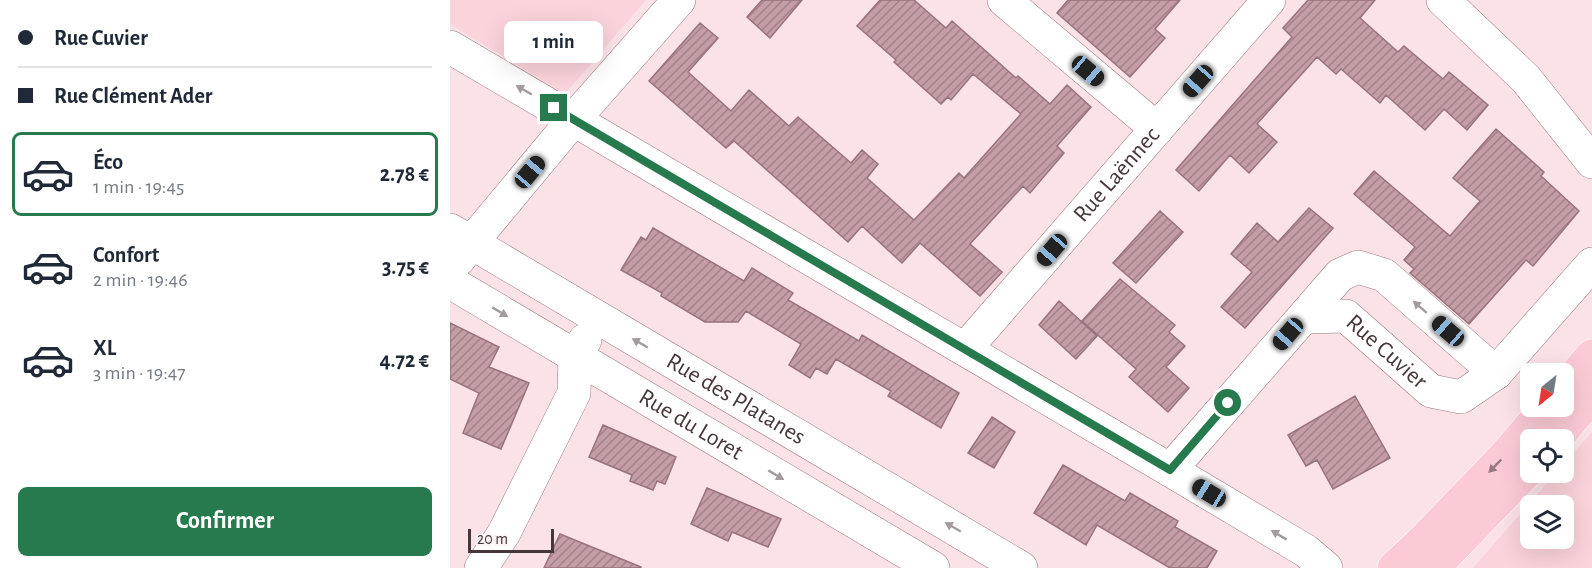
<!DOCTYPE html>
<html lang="fr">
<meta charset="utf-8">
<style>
body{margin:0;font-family:"Alegreya Sans",sans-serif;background:#f2f2f3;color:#1f2937;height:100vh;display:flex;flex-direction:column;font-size:22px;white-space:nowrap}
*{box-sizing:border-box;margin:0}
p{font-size:20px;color:#747a83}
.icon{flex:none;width:33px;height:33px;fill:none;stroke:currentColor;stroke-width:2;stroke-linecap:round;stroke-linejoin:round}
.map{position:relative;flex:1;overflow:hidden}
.panel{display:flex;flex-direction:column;background:#fff;width:450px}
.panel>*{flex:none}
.guide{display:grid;align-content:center;height:132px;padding:0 18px;background:#fff}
.needle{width:39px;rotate:210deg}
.controls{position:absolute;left:1070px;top:363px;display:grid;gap:12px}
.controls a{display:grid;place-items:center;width:54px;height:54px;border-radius:9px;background:#fff;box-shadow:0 6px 24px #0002;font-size:30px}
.scale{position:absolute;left:18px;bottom:15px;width:86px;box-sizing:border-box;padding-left:6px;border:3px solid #47373a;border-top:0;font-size:16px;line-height:21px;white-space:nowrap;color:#47373a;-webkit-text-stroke:4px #fdf4f6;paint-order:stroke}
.end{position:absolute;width:27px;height:27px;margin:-14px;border:8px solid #267a4d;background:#fff;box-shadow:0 0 0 3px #fff}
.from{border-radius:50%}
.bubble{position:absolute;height:42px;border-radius:9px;background:#fff;box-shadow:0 6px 24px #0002;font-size:20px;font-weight:600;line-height:42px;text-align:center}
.car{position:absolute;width:18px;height:36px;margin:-18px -9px;border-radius:8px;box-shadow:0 0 4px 2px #0007;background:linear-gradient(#222 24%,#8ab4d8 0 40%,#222 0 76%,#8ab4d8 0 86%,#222 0)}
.guide b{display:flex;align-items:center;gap:21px;height:57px;font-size:22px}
.guide b+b{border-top:2px solid #e0e1e3}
.guide i{width:15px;height:15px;background:#1f2937}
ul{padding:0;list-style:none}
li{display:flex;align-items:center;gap:18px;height:84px;margin:0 12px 9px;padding:0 6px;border:3px solid transparent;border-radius:9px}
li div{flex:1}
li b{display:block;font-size:22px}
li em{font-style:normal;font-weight:600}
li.active{border-color:#267a4d}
li>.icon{width:54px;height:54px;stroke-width:1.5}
.action{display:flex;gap:12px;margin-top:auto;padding:12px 18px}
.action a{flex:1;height:69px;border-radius:9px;background:#267a4d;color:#fff;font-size:24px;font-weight:600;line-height:69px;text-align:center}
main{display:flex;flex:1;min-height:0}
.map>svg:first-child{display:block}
.built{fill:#fbd3da;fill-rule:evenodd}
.building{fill:url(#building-hatch);stroke:#98737b;stroke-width:1.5}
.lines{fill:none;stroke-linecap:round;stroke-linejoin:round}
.minor-casing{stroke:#9d787f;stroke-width:34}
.major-casing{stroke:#fff;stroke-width:34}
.minor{stroke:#fff;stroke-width:33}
.major{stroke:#fbcad5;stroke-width:33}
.oneway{fill:#a39b9c}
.oneway2{fill:#987980}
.route{stroke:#267a4d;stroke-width:8}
.labels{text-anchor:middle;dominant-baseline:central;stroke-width:4.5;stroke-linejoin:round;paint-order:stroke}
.street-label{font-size:24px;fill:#47373a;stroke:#fdf4f6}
</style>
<main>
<section class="panel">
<div class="guide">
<b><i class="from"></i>Rue Cuvier</b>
<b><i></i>Rue Clément Ader</b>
</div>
<ul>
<li class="active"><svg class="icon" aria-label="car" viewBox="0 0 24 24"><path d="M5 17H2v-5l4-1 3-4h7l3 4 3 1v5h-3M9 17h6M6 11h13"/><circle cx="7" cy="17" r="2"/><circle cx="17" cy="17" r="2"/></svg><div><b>Éco</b><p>1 min · 19:45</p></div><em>2.78 €</em></li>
<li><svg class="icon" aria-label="car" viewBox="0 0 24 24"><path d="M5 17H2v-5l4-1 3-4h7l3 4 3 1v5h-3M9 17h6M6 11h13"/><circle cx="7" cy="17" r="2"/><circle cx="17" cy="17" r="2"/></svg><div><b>Confort</b><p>2 min · 19:46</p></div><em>3.75 €</em></li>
<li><svg class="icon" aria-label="car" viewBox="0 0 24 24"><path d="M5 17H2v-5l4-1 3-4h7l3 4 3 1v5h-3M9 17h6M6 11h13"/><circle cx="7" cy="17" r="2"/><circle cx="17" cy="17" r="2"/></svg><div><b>XL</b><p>3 min · 19:47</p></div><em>4.72 €</em></li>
</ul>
<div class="action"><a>Confirmer</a></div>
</section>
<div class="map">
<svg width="1142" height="568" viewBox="0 0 1142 568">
<defs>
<pattern id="building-hatch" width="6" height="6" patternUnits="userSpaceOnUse" patternTransform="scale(1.5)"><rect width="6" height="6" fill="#c59ea5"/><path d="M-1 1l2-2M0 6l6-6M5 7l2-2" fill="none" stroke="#a28287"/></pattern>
</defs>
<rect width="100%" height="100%" fill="#fbe2e7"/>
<!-- built -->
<path class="built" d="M 0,0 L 196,0 L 115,94 L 0,24 Z
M 1142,432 L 1142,568 L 1023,568 L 1106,473 L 1113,472 L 1113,465 ZM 1080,506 L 1113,506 L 1113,538 L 1080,538 Z"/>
<!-- building -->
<path class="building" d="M 312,0 L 352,0 L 320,38 L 297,17 Z
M 430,0 L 464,0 L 496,28 L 502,21 L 566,78 L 568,76 L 600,104 L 617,85 L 641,107 L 607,146 L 614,153 L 580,193 L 573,186 L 520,244 L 552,272 L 530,296 L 470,243 L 452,263 L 412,226 L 398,242 L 284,141 L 276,148 L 199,81 L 250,23 L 268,38 L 238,72 L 281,111 L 299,90 L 339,126 L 348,117 L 401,163 L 412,150 L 428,164 L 417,178 L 464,220 L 509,173 L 514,178 L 571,114 L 523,74 L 501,100 L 498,97 L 491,104 L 444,62 L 446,60 L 407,26 Z
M 618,0 L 730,0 L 705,29 L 715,38 L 680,77 L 607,13 Z
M 858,0 L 925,0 L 910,18 L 948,52 L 954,46 L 993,79 L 999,72 L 1038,105 L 1017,130 L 994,109 L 975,130 L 936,95 L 930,103 L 891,69 L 886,74 L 867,57 L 807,124 L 827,142 L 799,173 L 780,155 L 749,191 L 726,170 L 842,37 L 833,28 Z
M 1046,129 L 1094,172 L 1091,176 L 1129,211 L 1083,266 L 1076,260 L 1019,324 L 960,273 L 964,269 L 954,260 L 965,247 L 904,194 L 924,171 L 1000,236 L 1030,201 L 1003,178 Z
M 859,208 L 883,228 L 795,328 L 771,307 L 802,272 L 781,254 L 807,223 L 828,242 Z
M 710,211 L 733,232 L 686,283 L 663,263 Z
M 203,228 L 294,281 L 302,268 L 343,293 L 338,300 L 409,341 L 412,335 L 509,393 L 491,428 L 438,396 L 441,391 L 386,359 L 377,374 L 366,368 L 360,378 L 339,365 L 351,344 L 296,311 L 288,322 L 255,322 L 211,296 L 212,293 L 171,270 L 191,237 L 196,240 Z
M 670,279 L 725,325 L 719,332 L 735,346 L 716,367 L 739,388 L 718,412 L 679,377 L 686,369 L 632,321 Z
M 609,301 L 647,336 L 626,359 L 589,325 Z
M 0,323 L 49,347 L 39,367 L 79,383 L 51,449 L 13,433 L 29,393 L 0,379 Z
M 905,396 L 940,458 L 883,489 L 867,460 L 856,466 L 838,435 Z
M 542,417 L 565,432 L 544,468 L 518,453 Z
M 153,425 L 226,457 L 215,484 L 207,481 L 203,490 L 180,481 L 182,475 L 139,457 Z
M 613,465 L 675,501 L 680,493 L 728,521 L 725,527 L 767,551 L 757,568 L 720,568 L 647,525 L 636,545 L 584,513 Z
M 257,488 L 331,519 L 318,547 L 282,532 L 278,541 L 241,524 Z
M 110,534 L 191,567 L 191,568 L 94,568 Z"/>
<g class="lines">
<!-- minor casing -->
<g class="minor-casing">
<g id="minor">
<path d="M 554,0 L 707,129"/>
<path d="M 993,0 L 1076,79 L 1142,162"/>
<path d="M 0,47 L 720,470 L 856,551 L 876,568"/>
<path id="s1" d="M 0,230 L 571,568"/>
<path d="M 9,259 L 21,243 L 124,119 L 229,0"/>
<path id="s2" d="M 0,282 L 483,568"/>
<path id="s3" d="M 854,317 L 896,316 L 981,391 L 1011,397 L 1046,373 L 1142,264"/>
<path id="s4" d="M 515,349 L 819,0"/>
<path d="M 720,470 L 890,275 L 908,267 L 934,275 L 1046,373"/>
<path d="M 31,568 L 54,533 L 124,393 L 125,356 L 135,340"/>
</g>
</g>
<!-- major casing -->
<g class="major-casing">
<path id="major" d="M 1113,389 L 1142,356
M 1105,440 L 1142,395
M 944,568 L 975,539 L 1055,456 L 1098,406
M 983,568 L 1080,468"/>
</g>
<!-- minor -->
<use href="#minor" class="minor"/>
<!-- major -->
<use href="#major" class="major"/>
</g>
<!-- one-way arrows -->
<defs><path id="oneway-solid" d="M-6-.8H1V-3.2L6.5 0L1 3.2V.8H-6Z" transform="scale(1.5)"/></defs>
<g class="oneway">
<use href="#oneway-solid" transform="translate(74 90) rotate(-150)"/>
<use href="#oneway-solid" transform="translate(970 307) rotate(-139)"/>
<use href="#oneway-solid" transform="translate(50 312) rotate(31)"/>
<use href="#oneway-solid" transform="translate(190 343) rotate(-150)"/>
<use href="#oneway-solid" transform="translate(326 475) rotate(31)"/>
<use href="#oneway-solid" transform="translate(503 527) rotate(-150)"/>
<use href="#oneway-solid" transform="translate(829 535) rotate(-149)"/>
</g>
<use class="oneway2" href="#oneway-solid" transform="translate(1045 466) rotate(134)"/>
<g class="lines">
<!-- route -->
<path class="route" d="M 104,108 L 720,470 L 778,403"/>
</g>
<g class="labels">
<!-- street labels -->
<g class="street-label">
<text stroke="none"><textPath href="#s4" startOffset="231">Rue Laënnec</textPath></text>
<text stroke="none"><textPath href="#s3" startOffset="96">Rue Cuvier</textPath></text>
<text stroke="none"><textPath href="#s1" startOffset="332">Rue des Platanes</textPath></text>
<text stroke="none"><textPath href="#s2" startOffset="280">Rue du Loret</textPath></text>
</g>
</g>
</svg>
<div class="controls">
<a><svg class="needle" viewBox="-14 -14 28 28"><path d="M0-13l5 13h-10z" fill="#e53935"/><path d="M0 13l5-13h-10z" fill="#747a83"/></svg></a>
<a><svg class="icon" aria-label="locate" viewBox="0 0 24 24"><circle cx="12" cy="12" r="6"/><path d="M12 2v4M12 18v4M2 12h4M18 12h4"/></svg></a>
<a><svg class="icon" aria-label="layers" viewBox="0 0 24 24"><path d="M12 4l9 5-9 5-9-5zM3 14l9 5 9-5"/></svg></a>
</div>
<div class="scale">20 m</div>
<i class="end from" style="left:778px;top:403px"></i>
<i class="end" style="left:104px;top:108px"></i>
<div class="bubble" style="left:54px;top:21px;width:99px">1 min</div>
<i class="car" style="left:638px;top:71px;rotate:130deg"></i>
<i class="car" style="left:748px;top:81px;rotate:221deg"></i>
<i class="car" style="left:80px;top:172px;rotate:40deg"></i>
<i class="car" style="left:602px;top:250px;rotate:221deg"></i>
<i class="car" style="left:998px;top:331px;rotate:311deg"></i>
<i class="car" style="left:838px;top:334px;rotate:221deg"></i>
<i class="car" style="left:759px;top:493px;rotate:301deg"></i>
</div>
</main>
